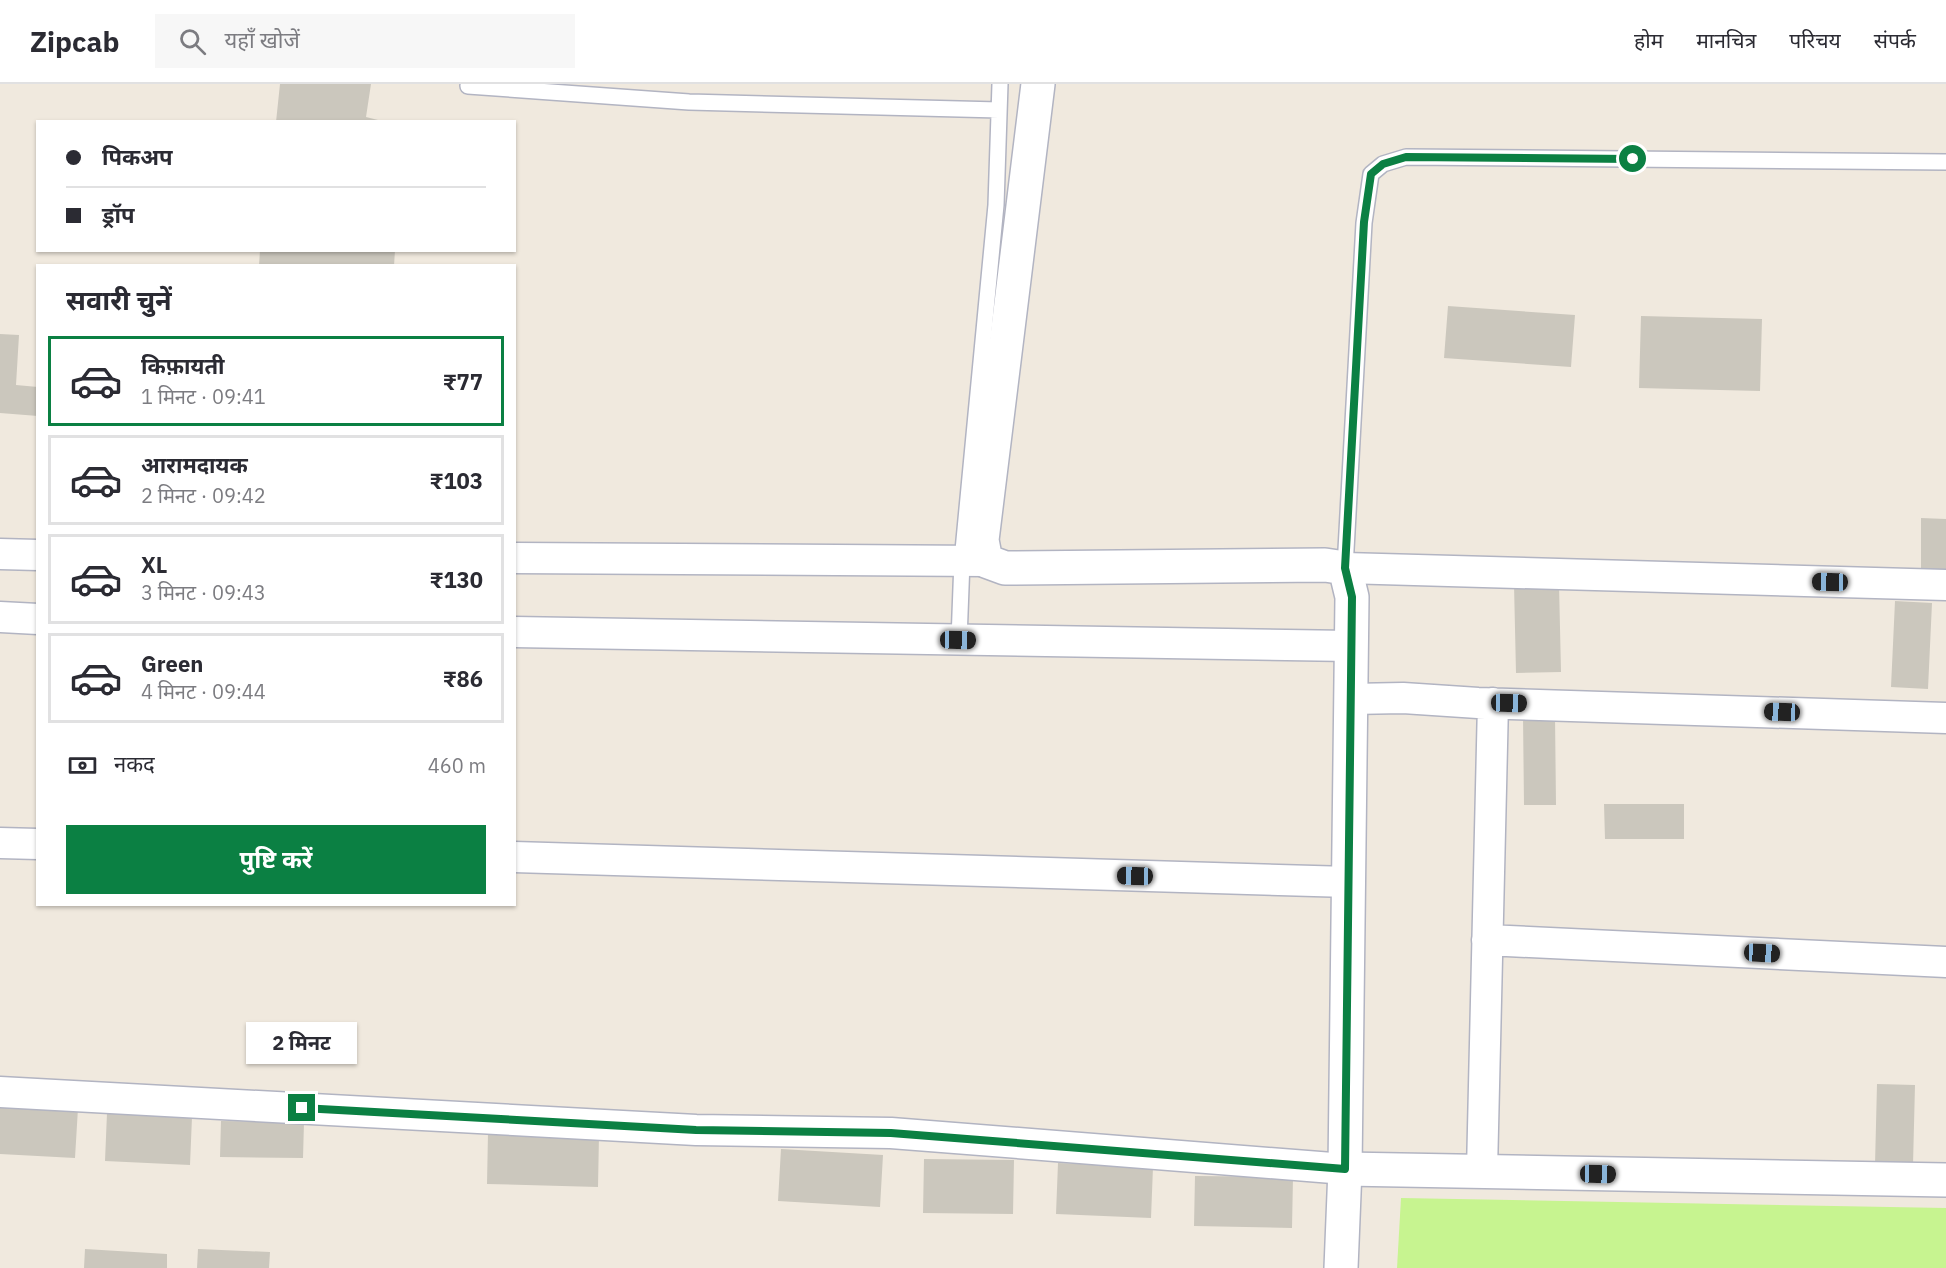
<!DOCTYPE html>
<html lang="hi">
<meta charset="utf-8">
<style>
body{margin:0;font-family:"IBM Plex Sans","Noto Sans Devanagari",sans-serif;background:#f7f7f7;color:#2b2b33;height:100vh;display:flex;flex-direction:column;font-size:22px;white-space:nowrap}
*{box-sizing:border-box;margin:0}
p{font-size:20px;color:#7c7c81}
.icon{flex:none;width:33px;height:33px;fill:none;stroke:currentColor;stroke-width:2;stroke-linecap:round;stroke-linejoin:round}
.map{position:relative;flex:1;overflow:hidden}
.drawer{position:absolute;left:36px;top:180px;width:480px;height:642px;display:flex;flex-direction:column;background:#fff;border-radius:0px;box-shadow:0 2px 4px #0004}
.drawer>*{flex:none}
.banner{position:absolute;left:36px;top:36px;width:480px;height:132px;border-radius:0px;box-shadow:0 2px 4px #0004;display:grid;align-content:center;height:132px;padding:0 30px;background:#fff}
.end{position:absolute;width:27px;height:27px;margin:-14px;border:8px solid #0b8043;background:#fff;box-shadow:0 0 0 3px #fff}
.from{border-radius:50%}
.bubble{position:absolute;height:42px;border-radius:0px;background:#fff;box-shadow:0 2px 4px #0004;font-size:20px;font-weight:700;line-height:42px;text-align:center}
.car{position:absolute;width:18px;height:36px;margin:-18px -9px;border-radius:8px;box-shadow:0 0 4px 2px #0007;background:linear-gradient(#222 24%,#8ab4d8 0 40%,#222 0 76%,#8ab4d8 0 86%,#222 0)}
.banner b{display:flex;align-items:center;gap:21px;height:57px;font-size:22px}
.banner b+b{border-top:2px solid #e1e1e2}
.banner i{width:15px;height:15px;background:#2b2b33}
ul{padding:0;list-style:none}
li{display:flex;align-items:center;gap:18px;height:90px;margin:0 12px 9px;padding:0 18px;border:3px solid #e1e1e2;border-radius:0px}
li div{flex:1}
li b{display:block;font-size:22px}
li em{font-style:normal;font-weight:700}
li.selected{border-color:#0b8043}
li>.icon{width:54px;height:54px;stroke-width:1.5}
h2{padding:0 30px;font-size:27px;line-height:72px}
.pay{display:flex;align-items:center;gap:15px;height:66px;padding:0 30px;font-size:22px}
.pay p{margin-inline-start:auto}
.cta{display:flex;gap:12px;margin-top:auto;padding:12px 30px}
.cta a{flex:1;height:69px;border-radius:0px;background:#0b8043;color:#fff;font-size:24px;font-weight:700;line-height:69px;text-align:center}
header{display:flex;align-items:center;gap:36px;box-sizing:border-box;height:84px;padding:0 30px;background:#fff;border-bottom:2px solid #e1e1e2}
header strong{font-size:28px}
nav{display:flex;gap:33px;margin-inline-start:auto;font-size:21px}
.search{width:420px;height:54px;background:#f7f7f7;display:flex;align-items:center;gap:15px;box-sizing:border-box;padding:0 21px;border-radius:0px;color:#7c7c81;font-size:22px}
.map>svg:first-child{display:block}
.pitch{fill:#c7f490}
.building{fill:#cbc7bd}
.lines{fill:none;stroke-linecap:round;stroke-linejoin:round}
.service-casing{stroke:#b2b4c2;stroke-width:18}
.minor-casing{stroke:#b2b4c2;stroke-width:33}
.tertiary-casing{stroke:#b2b4c2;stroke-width:36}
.secondary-casing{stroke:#b2b4c2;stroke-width:36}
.service{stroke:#fff;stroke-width:15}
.minor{stroke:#fff;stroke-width:30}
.tertiary{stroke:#fff;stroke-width:33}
.secondary{stroke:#fff;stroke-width:33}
.route{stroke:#0b8043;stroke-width:8}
</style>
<header>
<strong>Zipcab</strong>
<div class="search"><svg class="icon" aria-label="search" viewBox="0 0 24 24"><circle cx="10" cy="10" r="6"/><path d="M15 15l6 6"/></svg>यहाँ खोजें</div>
<nav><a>होम</a><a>मानचित्र</a><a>परिचय</a><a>संपर्क</a></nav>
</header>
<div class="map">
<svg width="1946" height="1184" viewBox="0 0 1946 1184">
<rect width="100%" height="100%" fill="#f0e9de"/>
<!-- pitch -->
<path class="pitch" d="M 1401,1114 L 1946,1124 L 1946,1184 L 1397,1184 Z"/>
<!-- building -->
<path class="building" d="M 280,0 L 371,0 L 366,33 L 386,38 L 276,38 Z
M 260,166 L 395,166 L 394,182 L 259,182 Z
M 1448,222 L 1575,231 L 1571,283 L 1444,274 Z
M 1641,232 L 1762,235 L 1760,307 L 1639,304 Z
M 0,250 L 19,251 L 16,301 L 38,303 L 38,332 L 0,329 Z
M 1921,434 L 1946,435 L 1946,488 L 1921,488 Z
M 1514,500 L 1559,500 L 1561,588 L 1516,589 Z
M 1895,517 L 1932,519 L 1928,605 L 1891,603 Z
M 1523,632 L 1555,632 L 1556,721 L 1524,721 Z
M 1604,720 L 1684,720 L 1684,755 L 1605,755 Z
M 1877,1000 L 1915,1001 L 1913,1081 L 1875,1081 Z
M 0,1019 L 78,1024 L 75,1074 L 0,1070 Z
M 107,1029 L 192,1033 L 190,1081 L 105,1077 Z
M 221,1037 L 304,1038 L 303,1074 L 220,1073 Z
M 488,1049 L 599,1051 L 598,1103 L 487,1100 Z
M 781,1065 L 883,1071 L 880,1123 L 778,1117 Z
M 924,1075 L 1014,1076 L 1013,1130 L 923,1129 Z
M 1058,1079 L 1153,1083 L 1151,1134 L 1056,1130 Z
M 1195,1092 L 1293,1093 L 1292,1144 L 1194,1142 Z
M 85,1165 L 167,1170 L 167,1184 L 84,1184 Z
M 198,1165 L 270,1168 L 269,1184 L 197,1184 Z"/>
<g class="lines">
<!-- service casing -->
<g class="service-casing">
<path id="service" d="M 468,2 L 689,18 L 999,26
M 1345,484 L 1364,139 L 1371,90 L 1383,80 L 1406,73 L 1946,78
M 959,556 L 962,477 L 996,121 L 1000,0"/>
</g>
<!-- minor casing -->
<g class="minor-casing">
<path id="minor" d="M 0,470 L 38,471
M 514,474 L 986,477
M 1345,484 L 1946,501
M 0,533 L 38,535
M 514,548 L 1351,562
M 1351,615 L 1403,614 L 1478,619 L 1946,634
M 0,759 L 38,760
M 514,773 L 1349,798
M 1487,856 L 1946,878
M 0,1008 L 696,1046 L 891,1049 L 1345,1085
M 1482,1087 L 1493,619"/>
</g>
<!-- tertiary casing -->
<g class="tertiary-casing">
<path id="tertiary" d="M 1345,1085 L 1946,1096"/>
</g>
<!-- secondary casing -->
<g class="secondary-casing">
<path id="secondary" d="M 1038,0 L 982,456 L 986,477 L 1005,484 L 1325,481 L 1345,484 L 1352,513 L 1345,1085 L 1341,1184"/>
</g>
<!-- service -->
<use href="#service" class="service"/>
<!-- minor -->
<use href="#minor" class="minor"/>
<!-- tertiary -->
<use href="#tertiary" class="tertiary"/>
<!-- secondary -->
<use href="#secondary" class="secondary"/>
</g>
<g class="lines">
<!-- route -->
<path class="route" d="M 302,1024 L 696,1046 L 891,1049 L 1345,1085 L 1352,513 L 1345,484 L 1364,138 L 1371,90 L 1383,80 L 1406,73 L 1633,75"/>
</g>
</svg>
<i class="end from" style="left:1633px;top:75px"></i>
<i class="end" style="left:302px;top:1024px"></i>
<div class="bubble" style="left:246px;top:938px;width:111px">2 मिनट</div>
<i class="car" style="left:1830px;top:498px;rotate:271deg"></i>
<i class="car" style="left:958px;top:556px;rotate:91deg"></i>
<i class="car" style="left:1509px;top:619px;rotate:91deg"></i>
<i class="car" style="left:1782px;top:628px;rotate:272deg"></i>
<i class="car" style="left:1135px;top:792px;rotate:271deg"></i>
<i class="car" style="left:1762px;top:869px;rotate:93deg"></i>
<i class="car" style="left:1598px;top:1090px;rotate:91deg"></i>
<div class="banner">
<b><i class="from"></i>पिकअप</b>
<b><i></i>ड्रॉप</b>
</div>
<section class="drawer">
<h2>सवारी चुनें</h2>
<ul>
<li class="selected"><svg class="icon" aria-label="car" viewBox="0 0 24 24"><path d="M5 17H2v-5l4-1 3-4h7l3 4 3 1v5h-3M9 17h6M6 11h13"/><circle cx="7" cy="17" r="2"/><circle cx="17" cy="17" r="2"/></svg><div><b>किफ़ायती</b><p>1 मिनट · 09:41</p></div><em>₹77</em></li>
<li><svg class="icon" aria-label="car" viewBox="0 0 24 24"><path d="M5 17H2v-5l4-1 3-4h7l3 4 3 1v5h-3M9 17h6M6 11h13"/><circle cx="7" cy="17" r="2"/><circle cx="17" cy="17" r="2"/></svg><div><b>आरामदायक</b><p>2 मिनट · 09:42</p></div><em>₹103</em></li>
<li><svg class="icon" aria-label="car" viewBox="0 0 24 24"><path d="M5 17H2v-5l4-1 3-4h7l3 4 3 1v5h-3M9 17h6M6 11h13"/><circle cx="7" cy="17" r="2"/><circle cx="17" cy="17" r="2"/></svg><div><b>XL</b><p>3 मिनट · 09:43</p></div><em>₹130</em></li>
<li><svg class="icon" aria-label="car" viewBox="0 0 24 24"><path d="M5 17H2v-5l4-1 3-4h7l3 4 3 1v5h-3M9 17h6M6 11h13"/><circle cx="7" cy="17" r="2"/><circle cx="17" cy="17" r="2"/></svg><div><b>Green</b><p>4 मिनट · 09:44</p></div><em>₹86</em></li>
</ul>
<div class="pay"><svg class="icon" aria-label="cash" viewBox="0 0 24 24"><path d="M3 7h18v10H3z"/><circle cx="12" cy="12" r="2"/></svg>नकद<p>460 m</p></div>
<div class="cta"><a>पुष्टि करें</a></div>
</section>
</div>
